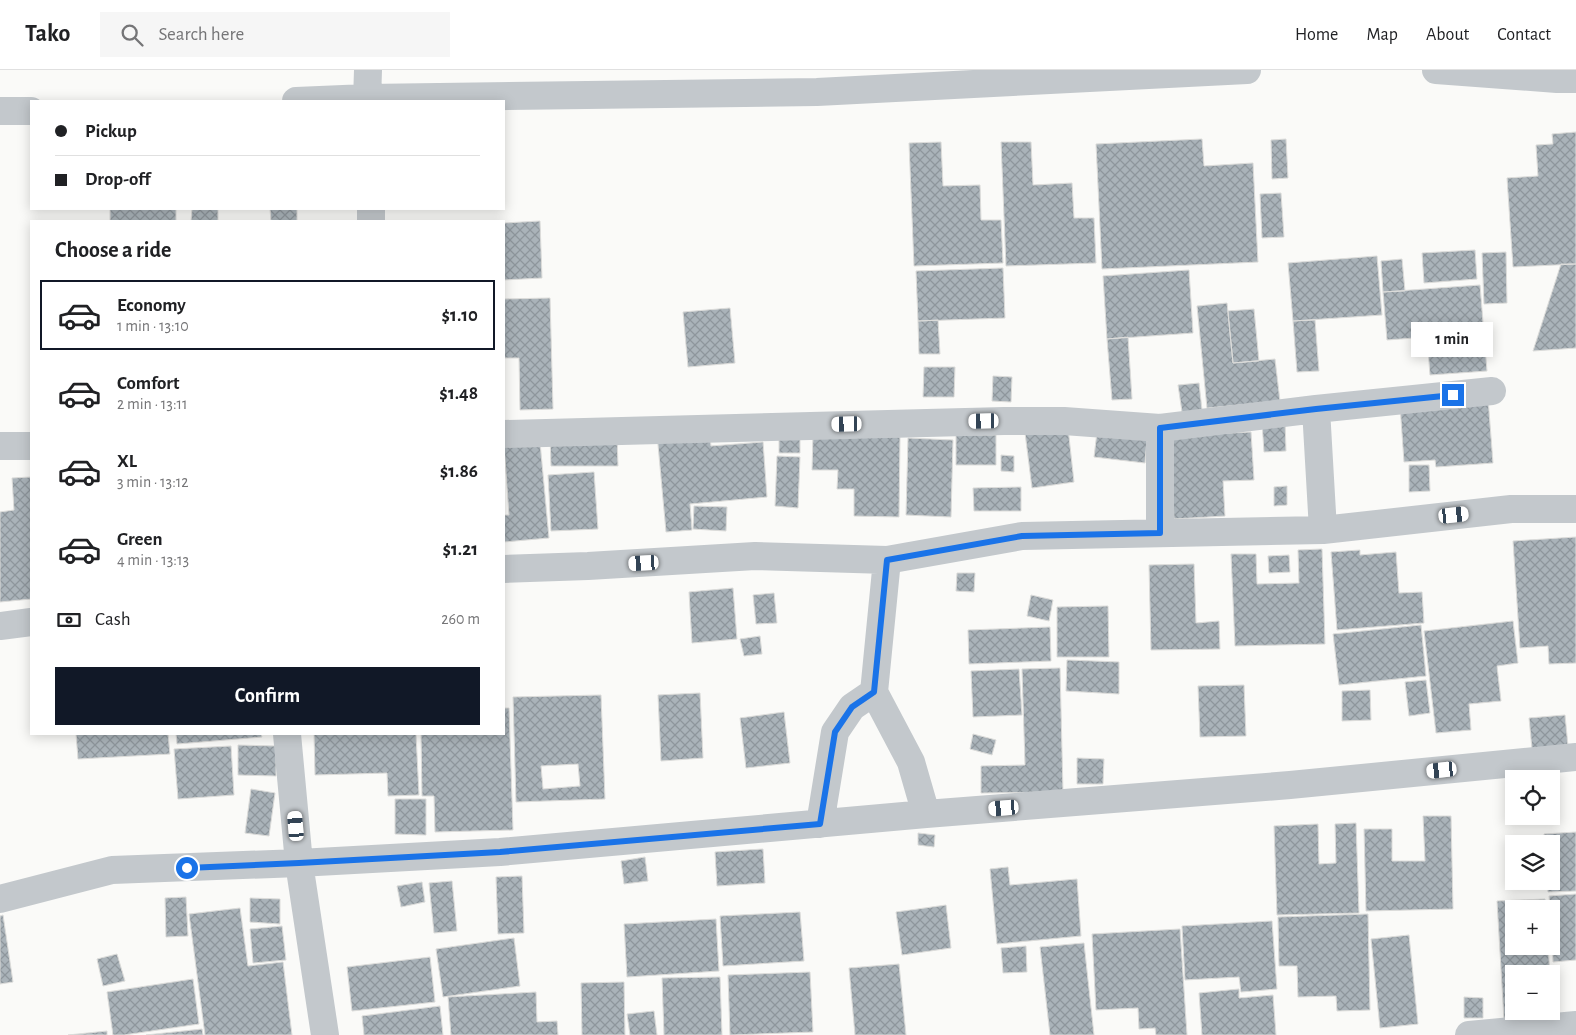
<!DOCTYPE html>
<meta charset="utf-8">
<style>
body{margin:0;font-family:"Alegreya Sans",sans-serif;background:#f6f6f6;color:#202124;height:100vh;display:flex;flex-direction:column;font-size:19px;white-space:nowrap}
*{box-sizing:border-box;margin:0}
p{font-size:16px;color:#757577}
.icon{flex:none;width:28px;height:28px;fill:none;stroke:currentColor;stroke-width:2;stroke-linecap:round;stroke-linejoin:round}
.map{position:relative;flex:1;overflow:hidden}
.sheet{position:absolute;left:30px;top:150px;width:475px;height:515px;display:flex;flex-direction:column;background:#fff;border-radius:0px;box-shadow:0 2px 12px #0003}
.sheet>*{flex:none}
.hud{position:absolute;left:30px;top:30px;width:475px;height:110px;border-radius:0px;box-shadow:0 2px 12px #0003;display:grid;align-content:center;height:110px;padding:0 25px;background:#fff}
.fabs{position:absolute;left:1505px;top:700px;display:grid;gap:10px}
.fabs a{display:grid;place-items:center;width:55px;height:55px;border-radius:0px;background:#fff;box-shadow:0 2px 12px #0003;font-size:25px}
.end{position:absolute;width:22px;height:22px;margin:-11px;border:6px solid #1a73e8;background:#fff;box-shadow:0 0 0 2px #fff}
.from{border-radius:50%}
.bubble{position:absolute;height:35px;border-radius:0px;background:#fff;box-shadow:0 2px 12px #0003;font-size:16px;font-weight:600;line-height:35px;text-align:center}
.car{position:absolute;width:15px;height:30px;margin:-15px -8px;border-radius:6px;box-shadow:0 0 4px 1px #0007;background:linear-gradient(#fff 24%,#345 0 40%,#fff 0 76%,#345 0 86%,#fff 0)}
.hud b{display:flex;align-items:center;gap:18px;height:48px;font-size:19px}
.hud b+b{border-top:1px solid #e0e0e0}
.hud i{width:12px;height:12px;background:#202124}
ul{padding:0;list-style:none}
li{display:flex;align-items:center;gap:15px;height:70px;margin:0 10px 8px;padding:0 15px;border:2px solid transparent;border-radius:0px}
li div{flex:1}
li b{display:block;font-size:19px}
li em{font-style:normal;font-weight:600}
li.active{border-color:#111827}
li>.icon{width:45px;height:45px;stroke-width:1.5}
h2{padding:0 25px;font-size:22px;line-height:60px}
.pay{display:flex;align-items:center;gap:12px;height:55px;padding:0 25px;font-size:19px}
.pay p{margin-inline-start:auto}
.cta{display:flex;gap:10px;margin-top:auto;padding:10px 25px}
.cta a{flex:1;height:58px;border-radius:0px;background:#111827;color:#fff;font-size:20px;font-weight:600;line-height:58px;text-align:center}
header{display:flex;align-items:center;gap:30px;box-sizing:border-box;height:70px;padding:0 25px;background:#fff;border-bottom:1px solid #e0e0e0}
header strong{font-size:24px}
nav{display:flex;gap:28px;margin-inline-start:auto;font-size:18px}
.search{width:350px;height:45px;background:#f6f6f6;display:flex;align-items:center;gap:12px;box-sizing:border-box;padding:0 18px;border-radius:0px;color:#757577;font-size:19px}
.map>svg:first-child{display:block}
.building{fill:url(#building-cross-hatch);stroke:#dcdcda;fill-rule:evenodd}
.lines{fill:none;stroke-linecap:round;stroke-linejoin:round}
.minor{stroke:#c3c8cc;stroke-width:28}
.route{stroke:#1a73e8;stroke-width:6}
</style>
<header>
<strong>Tako</strong>
<div class="search"><svg class="icon" aria-label="search" viewBox="0 0 24 24"><circle cx="10" cy="10" r="6"/><path d="M15 15l6 6"/></svg>Search here</div>
<nav><a>Home</a><a>Map</a><a>About</a><a>Contact</a></nav>
</header>
<div class="map">
<svg width="1576" height="965" viewBox="0 0 1576 965">
<defs>
<pattern id="building-cross-hatch" width="8" height="8" patternUnits="userSpaceOnUse" patternTransform="scale(1.25)"><rect width="8" height="8" fill="#aab3b9"/><path d="M0 0l8 8M0 8l8-8" fill="none" stroke="#8e969c"/></pattern>
</defs>
<rect width="100%" height="100%" fill="#fafaf8"/>
<!-- building -->
<path class="building" d="M 1576,62 L 1576,194 L 1513,197 L 1507,108 L 1538,106 L 1536,75 L 1553,74 L 1552,64 Z
M 1202,69 L 1204,96 L 1253,93 L 1258,192 L 1102,199 L 1096,74 Z
M 1286,69 L 1288,108 L 1272,109 L 1271,70 Z
M 941,72 L 943,116 L 980,115 L 981,150 L 1001,150 L 1003,193 L 914,196 L 909,73 Z
M 1001,72 L 1031,72 L 1033,115 L 1072,113 L 1074,148 L 1094,148 L 1096,193 L 1006,196 Z
M 1281,123 L 1284,167 L 1262,168 L 1260,124 Z
M 110,139 L 176,139 L 176,151 L 110,151 Z
M 192,139 L 218,139 L 218,151 L 191,151 Z
M 270,139 L 297,139 L 297,151 L 271,151 Z
M 540,151 L 542,208 L 504,210 L 504,153 Z
M 1475,180 L 1477,209 L 1424,213 L 1422,183 Z
M 1506,182 L 1507,233 L 1484,234 L 1482,183 Z
M 1377,186 L 1382,245 L 1293,251 L 1288,193 Z
M 1402,189 L 1405,221 L 1383,222 L 1381,191 Z
M 1561,194 L 1576,194 L 1576,278 L 1533,281 Z
M 1003,198 L 1005,248 L 918,251 L 916,201 Z
M 1189,200 L 1193,263 L 1107,269 L 1103,206 Z
M 1480,215 L 1487,301 L 1430,305 L 1427,267 L 1387,270 L 1383,222 Z
M 550,228 L 553,339 L 520,340 L 519,288 L 504,288 L 504,229 Z
M 1227,233 L 1233,293 L 1275,289 L 1280,331 L 1207,338 L 1197,236 Z
M 730,238 L 735,293 L 688,297 L 683,242 Z
M 1254,239 L 1259,291 L 1233,293 L 1228,241 Z
M 938,250 L 940,284 L 919,284 L 918,251 Z
M 1315,250 L 1319,301 L 1297,302 L 1293,251 Z
M 1128,267 L 1132,329 L 1112,330 L 1107,269 Z
M 924,297 L 955,297 L 954,327 L 923,327 Z
M 993,306 L 1012,307 L 1011,332 L 992,331 Z
M 1199,313 L 1202,340 L 1182,342 L 1178,315 Z
M 1488,328 L 1493,393 L 1436,397 L 1435,390 L 1404,392 L 1400,335 Z
M 1285,350 L 1286,381 L 1264,382 L 1262,352 Z
M 1068,358 L 1074,412 L 1032,418 L 1025,363 Z
M 709,360 L 711,376 L 763,372 L 767,427 L 690,434 L 692,460 L 666,462 L 657,364 Z
M 779,360 L 800,361 L 800,383 L 779,383 Z
M 1097,362 L 1147,368 L 1145,393 L 1094,387 Z
M 1251,362 L 1254,410 L 1223,411 L 1225,446 L 1174,449 L 1170,366 Z
M 550,365 L 617,365 L 618,396 L 551,396 Z
M 813,365 L 900,367 L 899,447 L 854,446 L 854,419 L 837,419 L 838,400 L 812,400 Z
M 956,365 L 996,365 L 996,395 L 956,395 Z
M 908,368 L 953,370 L 951,447 L 906,445 Z
M 540,372 L 549,468 L 504,472 L 504,445 L 509,445 L 504,375 Z
M 1001,385 L 1014,386 L 1014,402 L 1001,401 Z
M 777,386 L 800,387 L 798,438 L 775,436 Z
M 1409,395 L 1429,395 L 1430,421 L 1409,422 Z
M 594,402 L 598,459 L 551,461 L 548,405 Z
M 31,407 L 31,529 L 0,532 L 0,442 L 14,440 L 12,408 Z
M 1287,416 L 1287,435 L 1274,436 L 1274,417 Z
M 1021,417 L 1021,441 L 974,441 L 973,418 Z
M 694,436 L 727,437 L 726,461 L 693,459 Z
M 1576,467 L 1576,593 L 1549,594 L 1548,576 L 1520,578 L 1513,471 Z
M 1322,479 L 1325,574 L 1235,576 L 1231,484 L 1256,484 L 1257,514 L 1299,513 L 1298,480 Z
M 1360,480 L 1360,485 L 1396,482 L 1399,523 L 1422,522 L 1424,553 L 1337,560 L 1331,482 Z
M 1289,485 L 1290,502 L 1269,503 L 1268,486 Z
M 1194,494 L 1196,553 L 1219,551 L 1220,579 L 1151,580 L 1149,495 Z
M 957,503 L 975,503 L 974,522 L 956,521 Z
M 733,518 L 737,569 L 692,573 L 689,522 Z
M 774,523 L 777,553 L 756,554 L 753,525 Z
M 1031,525 L 1053,530 L 1049,551 L 1027,546 Z
M 1108,536 L 1109,587 L 1057,587 L 1057,537 Z
M 1513,551 L 1518,593 L 1497,596 L 1501,631 L 1469,634 L 1471,660 L 1436,663 L 1424,561 Z
M 1421,555 L 1426,606 L 1339,615 L 1333,564 Z
M 1050,557 L 1051,591 L 969,594 L 968,560 Z
M 760,566 L 762,584 L 744,586 L 740,569 Z
M 1067,590 L 1119,592 L 1119,624 L 1066,621 Z
M 1060,598 L 1063,722 L 981,723 L 981,696 L 1025,695 L 1022,599 Z
M 1019,599 L 1022,645 L 973,647 L 971,601 Z
M 1426,610 L 1430,643 L 1409,646 L 1405,612 Z
M 1244,615 L 1246,666 L 1200,667 L 1198,616 Z
M 1370,620 L 1371,650 L 1342,651 L 1342,621 Z
M 700,623 L 703,688 L 661,691 L 658,625 Z
M 601,625 L 605,729 L 516,732 L 513,627 ZM 578,694 L 580,716 L 543,719 L 541,696 Z
M 504,638 L 509,638 L 513,760 L 435,762 L 434,726 L 422,726 L 421,664 L 504,664 Z
M 784,642 L 790,693 L 746,698 L 740,648 Z
M 1565,645 L 1568,676 L 1532,679 L 1529,648 Z
M 76,664 L 168,664 L 170,684 L 78,689 Z
M 176,664 L 261,664 L 262,667 L 177,674 Z
M 314,664 L 416,664 L 419,725 L 388,726 L 387,703 L 315,705 Z
M 973,664 L 996,670 L 992,685 L 970,679 Z
M 238,675 L 276,676 L 276,706 L 238,705 Z
M 231,676 L 234,725 L 178,729 L 174,679 Z
M 1077,688 L 1104,689 L 1103,714 L 1077,714 Z
M 251,719 L 275,723 L 269,766 L 245,763 Z
M 395,729 L 426,729 L 426,765 L 395,764 Z
M 1423,746 L 1451,746 L 1453,839 L 1366,841 L 1364,759 L 1392,759 L 1392,791 L 1425,791 Z
M 1356,753 L 1359,843 L 1277,845 L 1274,756 L 1318,754 L 1319,794 L 1336,793 L 1335,754 Z
M 1576,762 L 1576,821 L 1548,822 L 1547,811 L 1551,811 L 1551,774 L 1544,774 L 1544,764 Z
M 918,763 L 935,765 L 934,777 L 918,775 Z
M 763,779 L 765,813 L 717,816 L 715,782 Z
M 645,787 L 648,811 L 624,814 L 621,791 Z
M 1008,797 L 1010,815 L 1077,809 L 1081,866 L 997,874 L 990,799 Z
M 522,806 L 524,863 L 498,864 L 496,807 Z
M 452,811 L 457,861 L 434,863 L 429,813 Z
M 422,812 L 425,832 L 401,837 L 397,816 Z
M 1576,824 L 1576,890 L 1553,892 L 1551,839 L 1550,839 L 1549,826 Z
M 186,827 L 188,866 L 166,867 L 165,828 Z
M 250,828 L 280,829 L 280,854 L 250,852 Z
M 1545,829 L 1546,839 L 1514,839 L 1514,876 L 1548,876 L 1550,904 L 1514,904 L 1514,941 L 1551,941 L 1551,924 L 1553,947 L 1504,950 L 1497,831 Z
M 946,835 L 951,878 L 902,885 L 896,842 Z
M 240,838 L 248,896 L 283,892 L 292,965 L 205,965 L 189,844 Z
M 800,842 L 804,891 L 723,896 L 720,846 Z
M 1368,844 L 1370,940 L 1337,941 L 1336,926 L 1298,927 L 1297,896 L 1279,896 L 1278,847 Z
M 3,845 L 13,912 L 0,914 L 0,846 Z
M 716,849 L 719,901 L 627,907 L 624,854 Z
M 1272,851 L 1277,919 L 1241,922 L 1239,907 L 1185,910 L 1182,856 Z
M 282,856 L 286,890 L 253,893 L 250,859 Z
M 1180,859 L 1187,965 L 1156,965 L 1155,958 L 1139,959 L 1138,938 L 1096,940 L 1092,864 Z
M 1409,865 L 1418,954 L 1380,958 L 1371,869 Z
M 514,868 L 520,916 L 443,927 L 436,879 Z
M 1084,873 L 1094,965 L 1050,965 L 1040,877 Z
M 1026,876 L 1027,902 L 1003,903 L 1001,878 Z
M 117,884 L 125,911 L 103,916 L 97,889 Z
M 430,887 L 435,932 L 352,941 L 347,897 Z
M 899,894 L 906,965 L 855,965 L 849,898 Z
M 810,902 L 813,962 L 730,965 L 728,905 Z
M 720,907 L 722,965 L 664,965 L 662,908 Z
M 193,909 L 199,954 L 124,965 L 113,965 L 107,922 Z
M 624,912 L 625,965 L 582,965 L 581,913 Z
M 1239,919 L 1239,928 L 1273,925 L 1276,965 L 1202,965 L 1199,923 Z
M 536,922 L 537,952 L 557,951 L 558,965 L 451,965 L 448,927 Z
M 1464,927 L 1483,928 L 1483,948 L 1464,948 Z
M 440,936 L 443,965 L 364,965 L 362,946 Z
M 654,941 L 657,965 L 630,965 L 627,944 Z
M 202,959 L 203,965 L 146,965 Z
M 107,961 L 107,965 L 68,965 Z"/>
<g class="lines">
<!-- minor -->
<path class="minor" d="M 1436,0 L 1557,9 L 1576,9
M 296,31 L 367,28 L 817,22 L 1247,0
M 367,31 L 368,0
M 0,41 L 31,41
M 371,139 L 371,151
M 1316,339 L 1492,321
M 504,364 L 1004,351 L 1064,351 L 1160,358
M 0,376 L 31,376
M 1160,463 L 1160,358 L 1316,339 L 1323,460
M 504,499 L 588,496 L 755,486 L 887,490 L 1022,466 L 1323,460 L 1511,439 L 1576,439
M 0,556 L 31,552
M 874,622 L 911,692 L 926,744
M 287,664 L 299,793 L 325,965
M 820,754 L 835,662 L 852,637 L 874,622 L 887,490
M 0,829 L 112,800 L 299,793 L 500,782 L 926,744 L 1290,715 L 1576,687
M 1469,965 L 1576,955"/>
</g>
<g class="lines">
<!-- route -->
<path class="route" d="M 187,798 L 299,793 L 500,782 L 820,754 L 835,662 L 852,637 L 874,622 L 887,490 L 1022,466 L 1160,463 L 1160,358 L 1316,339 L 1453,325"/>
</g>
</svg>
<div class="fabs">
<a><svg class="icon" aria-label="locate" viewBox="0 0 24 24"><circle cx="12" cy="12" r="6"/><path d="M12 2v4M12 18v4M2 12h4M18 12h4"/></svg></a>
<a><svg class="icon" aria-label="layers" viewBox="0 0 24 24"><path d="M12 4l9 5-9 5-9-5zM3 14l9 5 9-5"/></svg></a>
<a>+</a>
<a>−</a>
</div>
<i class="end from" style="left:187px;top:798px"></i>
<i class="end" style="left:1453px;top:325px"></i>
<div class="bubble" style="left:1411px;top:252px;width:82px">1 min</div>
<i class="car" style="left:984px;top:351px;rotate:269deg"></i>
<i class="car" style="left:847px;top:354px;rotate:269deg"></i>
<i class="car" style="left:1454px;top:445px;rotate:84deg"></i>
<i class="car" style="left:644px;top:493px;rotate:267deg"></i>
<i class="car" style="left:1442px;top:700px;rotate:264deg"></i>
<i class="car" style="left:1004px;top:738px;rotate:265deg"></i>
<i class="car" style="left:296px;top:756px;rotate:355deg"></i>
<div class="hud">
<b><i class="from"></i>Pickup</b>
<b><i></i>Drop-off</b>
</div>
<section class="sheet">
<h2>Choose a ride</h2>
<ul>
<li class="active"><svg class="icon" aria-label="car" viewBox="0 0 24 24"><path d="M5 17H2v-5l4-1 3-4h7l3 4 3 1v5h-3M9 17h6M6 11h13"/><circle cx="7" cy="17" r="2"/><circle cx="17" cy="17" r="2"/></svg><div><b>Economy</b><p>1 min · 13:10</p></div><em>$1.10</em></li>
<li><svg class="icon" aria-label="car" viewBox="0 0 24 24"><path d="M5 17H2v-5l4-1 3-4h7l3 4 3 1v5h-3M9 17h6M6 11h13"/><circle cx="7" cy="17" r="2"/><circle cx="17" cy="17" r="2"/></svg><div><b>Comfort</b><p>2 min · 13:11</p></div><em>$1.48</em></li>
<li><svg class="icon" aria-label="car" viewBox="0 0 24 24"><path d="M5 17H2v-5l4-1 3-4h7l3 4 3 1v5h-3M9 17h6M6 11h13"/><circle cx="7" cy="17" r="2"/><circle cx="17" cy="17" r="2"/></svg><div><b>XL</b><p>3 min · 13:12</p></div><em>$1.86</em></li>
<li><svg class="icon" aria-label="car" viewBox="0 0 24 24"><path d="M5 17H2v-5l4-1 3-4h7l3 4 3 1v5h-3M9 17h6M6 11h13"/><circle cx="7" cy="17" r="2"/><circle cx="17" cy="17" r="2"/></svg><div><b>Green</b><p>4 min · 13:13</p></div><em>$1.21</em></li>
</ul>
<div class="pay"><svg class="icon" aria-label="cash" viewBox="0 0 24 24"><path d="M3 7h18v10H3z"/><circle cx="12" cy="12" r="2"/></svg>Cash<p>260 m</p></div>
<div class="cta"><a>Confirm</a></div>
</section>
</div>
